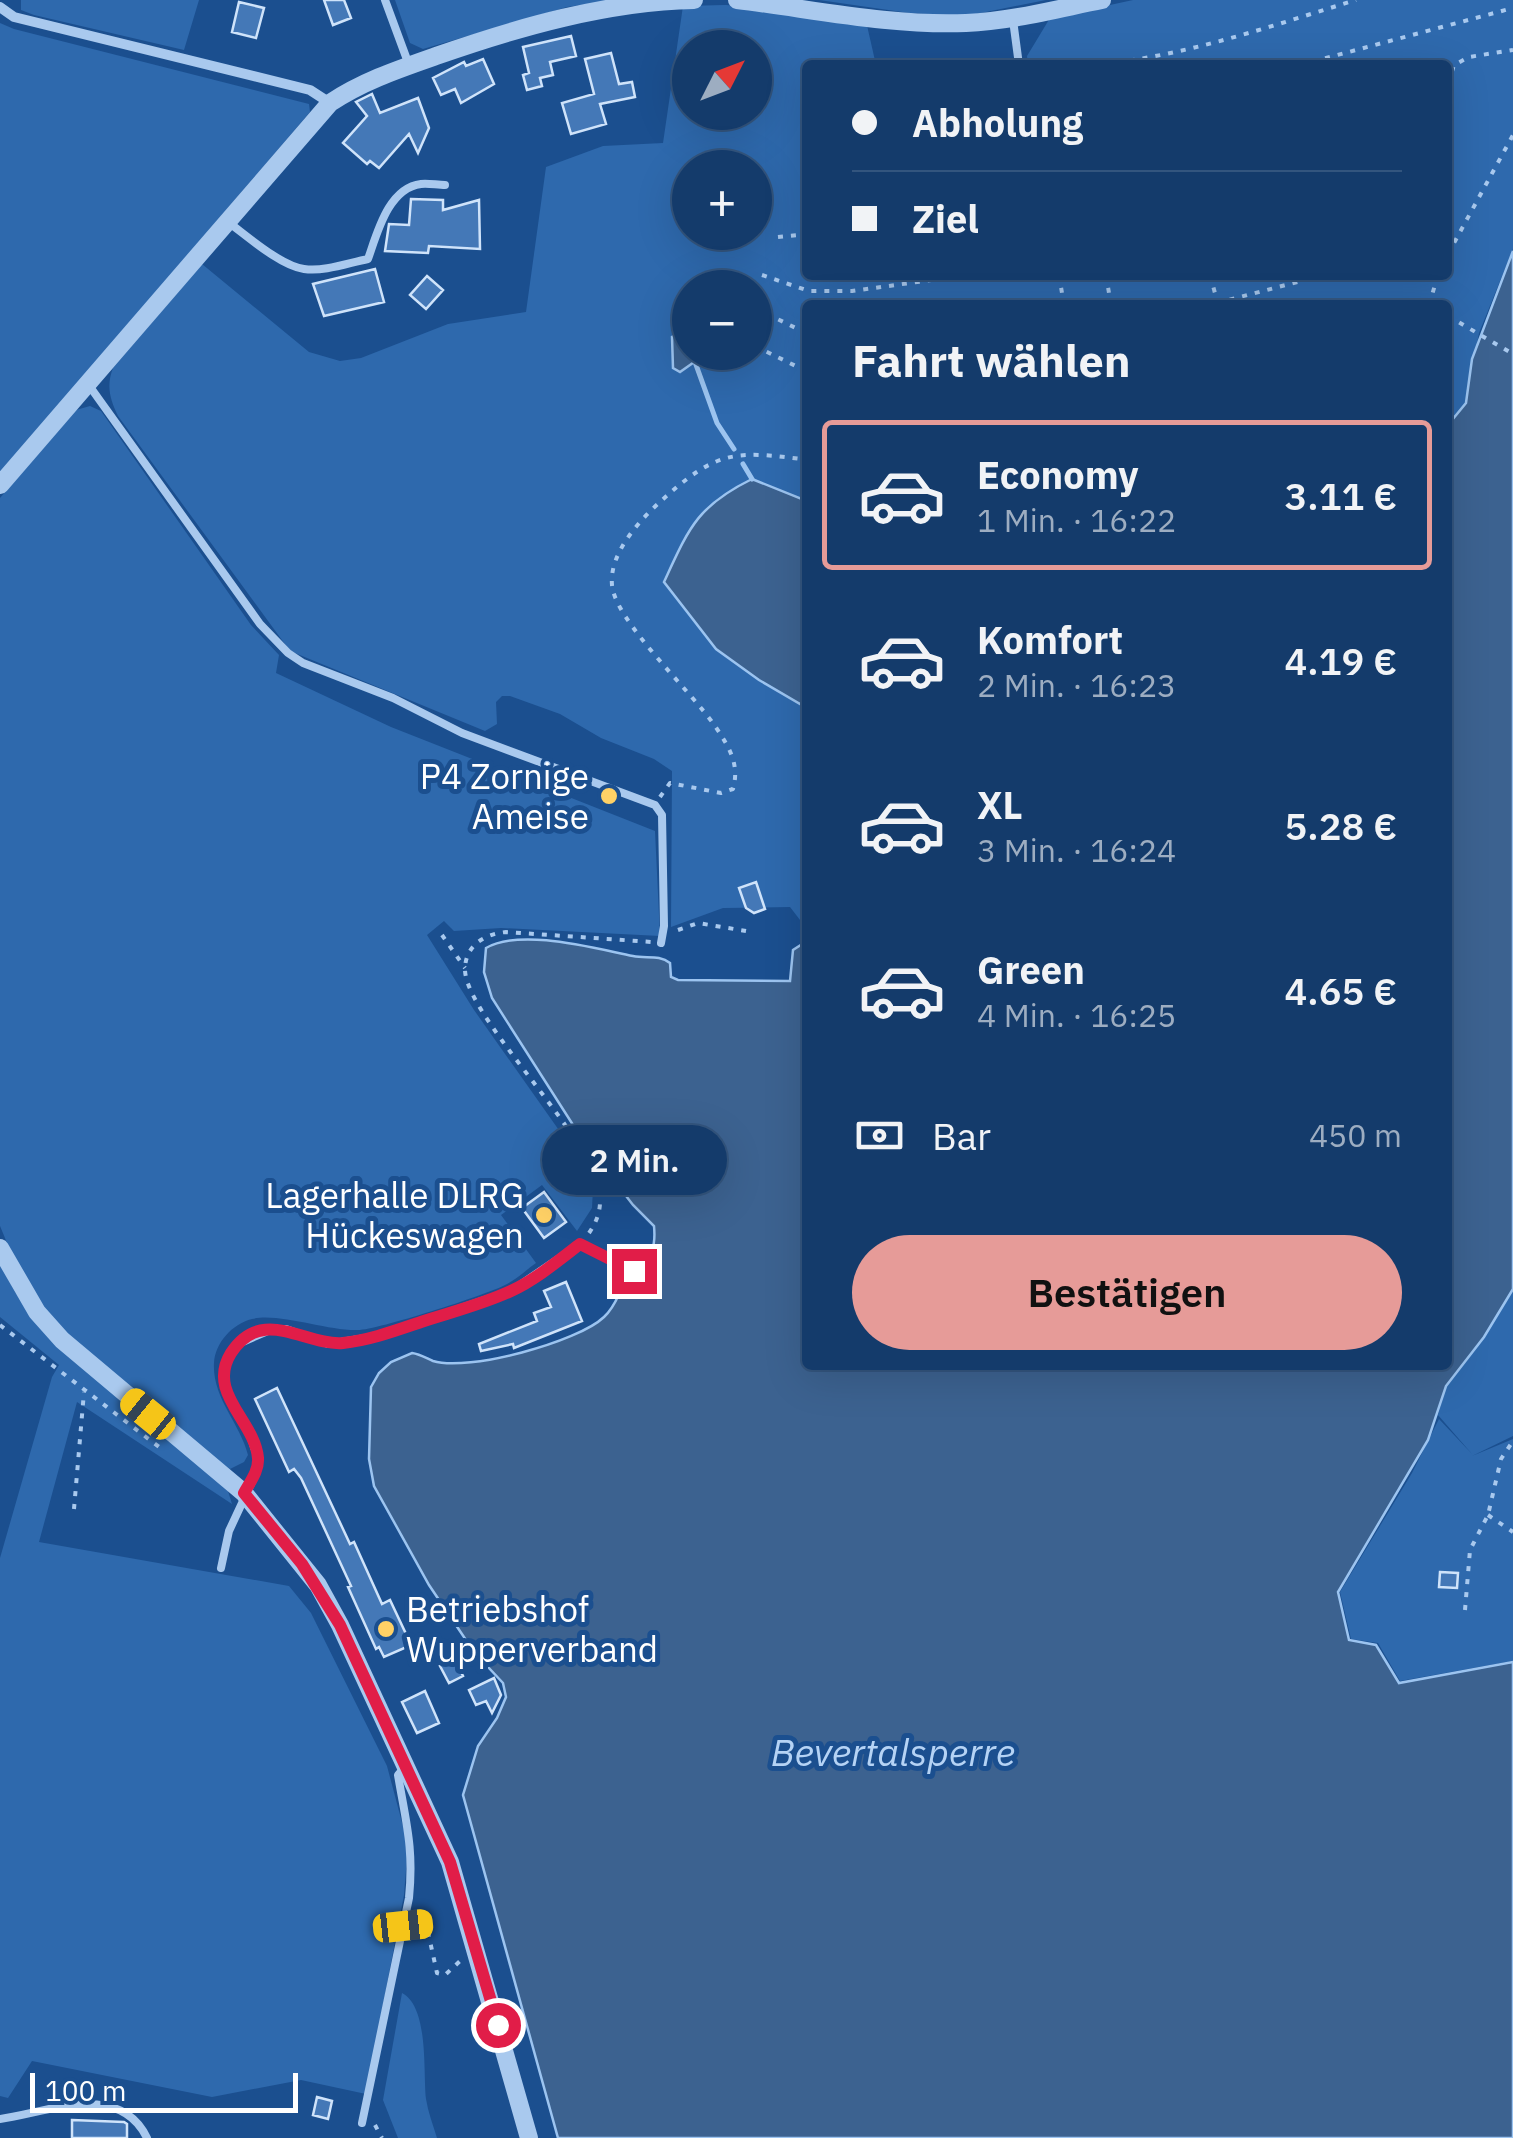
<!DOCTYPE html>
<html lang="de">
<meta charset="utf-8">
<style>
body{margin:0;font-family:"IBM Plex Sans",sans-serif;background:#1d4271;color:#f1f3f6;height:100vh;display:flex;flex-direction:column;font-size:38px;white-space:nowrap}
*{box-sizing:border-box;margin:0}
p{font-size:32px;color:#9dadc1}
.icon{flex:none;width:55px;height:55px;fill:none;stroke:currentColor;stroke-width:2;stroke-linecap:round;stroke-linejoin:round}
.map{position:relative;flex:1;overflow:hidden}
.details{position:absolute;left:802px;top:300px;width:650px;height:1070px;display:flex;flex-direction:column;background:#143b6b;border-radius:10px;box-shadow:0 10px 40px #0002,0 0 0 2px #33557e}
.details>*{flex:none}
.guide{position:absolute;left:802px;top:60px;width:650px;height:220px;border-radius:10px;box-shadow:0 10px 40px #0002,0 0 0 2px #33557e;display:grid;align-content:center;height:220px;padding:0 50px;background:#143b6b}
.needle{width:65px;rotate:48deg}
.controls{position:absolute;left:672px;top:30px;display:grid;gap:20px}
.controls a{display:grid;place-items:center;width:100px;height:100px;border-radius:50%;background:#143b6b;box-shadow:0 10px 40px #0002,0 0 0 2px #33557e;font-size:50px}
.scale{position:absolute;left:30px;bottom:25px;width:268px;box-sizing:border-box;padding-left:10px;border:5px solid #fff;border-top:0;font-size:28px;line-height:35px;white-space:nowrap;color:#fff;-webkit-text-stroke:8px #1b4f8f;paint-order:stroke}
.end{position:absolute;width:45px;height:45px;margin:-22px;border:12px solid #e11d48;background:#fff;box-shadow:0 0 0 5px #fff}
.from{border-radius:50%}
.bubble{position:absolute;height:70px;border-radius:35px;background:#143b6b;box-shadow:0 10px 40px #0002,0 0 0 2px #33557e;font-size:32px;font-weight:600;line-height:70px;text-align:center}
.car{position:absolute;width:30px;height:60px;margin:-30px -15px;border-radius:12px;box-shadow:0 0 8px 2px #0007;background:linear-gradient(#f5c518 24%,#345 0 40%,#f5c518 0 76%,#345 0 86%,#f5c518 0)}
.guide b{display:flex;align-items:center;gap:35px;height:95px;font-size:38px}
.guide b+b{border-top:2px solid #33557e}
.guide i{width:25px;height:25px;background:#f1f3f6}
ul{padding:0;list-style:none}
li{display:flex;align-items:center;gap:30px;height:150px;margin:0 20px 15px;padding:0 30px;border:5px solid transparent;border-radius:10px}
li div{flex:1}
li b{display:block;font-size:38px}
li em{font-style:normal;font-weight:600}
li.active{border-color:#e69b98}
li>.icon{width:90px;height:90px;stroke-width:1.5}
h2{padding:0 50px;font-size:45px;line-height:120px}
.pay{display:flex;align-items:center;gap:25px;height:110px;padding:0 50px;font-size:38px}
.pay p{margin-inline-start:auto}
.action{display:flex;gap:20px;margin-top:auto;padding:20px 50px}
.action a{flex:1;height:115px;border-radius:60px;background:#e69b98;color:#111;font-size:40px;font-weight:600;line-height:115px;text-align:center}
.map>svg:first-child{display:block}
.green{fill:#2e69ad;fill-rule:evenodd}
.water{fill:#3c6290;stroke:#9cc4f0;stroke-width:2.5}
.lines{fill:none;stroke-linecap:round;stroke-linejoin:round}
.stream{stroke:#9cc4f0;stroke-width:5}
.building{fill:#4478b7;stroke:#cfe3fa;stroke-width:2.5}
.path{stroke:#a9c9ee;stroke-width:4;stroke-dasharray:5 8;stroke-linecap:butt}
.service{stroke:#a9c9ee;stroke-width:8}
.minor{stroke:#a9c9ee;stroke-width:10}
.tertiary{stroke:#a9c9ee;stroke-width:18}
.route{stroke:#e11d48;stroke-width:12}
.poi-dot{fill:#ffd166;stroke:#1b4f8f;stroke-width:4}
.labels{text-anchor:middle;dominant-baseline:central;stroke-width:10;stroke-linejoin:round;paint-order:stroke}
.poi-label{font-size:35px;fill:#fff;stroke:#1b4f8f;text-anchor:end}
.water-label{font-size:38px;font-style:italic;fill:#b5d3f5;stroke:#1b4f8f}
</style>
<div class="map">
<svg width="1513" height="2138" viewBox="0 0 1513 2138">
<rect width="100%" height="100%" fill="#1b4f8f"/>
<!-- green -->
<path class="green" d="M 21,0 L 199,0 L 184,50 L 34,15 L 21,10 Z
M 395,0 L 615,0 L 567,7 L 423,49 L 410,43 Z
M 819,0 L 1046,0 L 966,16 L 909,13 Z
M 1133,0 L 1513,0 L 1513,249 L 1479,333 L 1466,403 L 1448,425 L 1448,305 L 808,305 L 807,501 L 753,479 L 759,680 L 807,708 L 807,929 L 790,907 L 723,908 L 671,927 L 672,771 L 654,759 L 601,738 L 560,714 L 510,696 L 502,696 L 496,702 L 497,724 L 485,731 L 290,651 L 118,416 C 110,399 106,386 113,368 L 202,264 L 309,352 L 340,361 L 361,358 L 448,324 L 526,312 L 546,167 L 603,146 L 663,143 L 683,6 L 726,5 L 866,21 L 876,65 L 808,65 L 808,275 L 1448,275 L 1448,65 L 1028,65 L 1027,56 L 1050,18 ZM 690,48 L 755,48 L 755,112 L 690,112 ZM 690,168 L 755,168 L 755,232 L 690,232 ZM 690,288 L 755,288 L 755,352 L 690,352 Z
M 0,23 L 14,29 L 309,104 L 310,112 L 0,474 Z
M 90,406 L 101,411 L 251,625 L 279,655 L 276,673 L 391,727 L 655,831 L 660,936 L 501,928 L 454,931 L 444,921 L 427,935 L 474,1010 L 580,1160 L 593,1188 L 592,1208 L 577,1231 L 542,1185 L 501,1215 L 536,1263 C 526,1270 516,1280 505,1285 C 486,1295 377,1330 358,1330 C 327,1331 278,1312 252,1319 C 232,1324 215,1343 214,1363 C 212,1398 240,1423 248,1455 L 244,1462 L 230,1469 L 210,1456 C 144,1401 59,1347 18,1268 C 11,1254 6,1240 0,1226 L 0,498 L 76,410 Z
M 0,1263 L 15,1292 L 47,1333 L 228,1491 L 232,1504 L 77,1402 L 39,1542 L 289,1586 L 311,1613 L 387,1766 L 408,1845 L 404,1895 L 366,2094 L 301,2080 L 212,2097 L 32,2061 L 8,2098 L 0,2096 L 0,1558 L 52,1377 L 59,1365 L 0,1317 Z
M 1513,1289 L 1513,1436 L 1472,1456 L 1513,1439 L 1513,1661 L 1400,1681 L 1378,1643 L 1351,1639 L 1340,1592 L 1412,1473 L 1439,1419 L 1472,1454 L 1438,1415 L 1446,1386 L 1484,1337 Z
M 402,1993 C 429,2007 423,2071 426,2099 C 428,2112 433,2125 437,2138 L 398,2138 L 383,2100 Z"/>
<!-- water -->
<path class="water" d="M 1513,251 L 1513,1289 L 1484,1337 L 1446,1386 L 1428,1440 L 1338,1592 L 1349,1640 L 1376,1645 L 1399,1683 L 1513,1662 L 1513,2138 L 558,2138 L 463,1795 L 478,1746 L 497,1718 L 506,1697 L 503,1683 L 474,1652 L 429,1585 L 374,1486 L 369,1459 L 371,1387 L 379,1373 L 391,1362 L 412,1353 C 420,1354 426,1358 433,1361 C 468,1372 578,1342 604,1317 C 618,1304 618,1291 628,1278 C 645,1257 657,1258 654,1226 L 633,1205 L 582,1139 L 492,998 L 484,972 L 486,948 C 521,928 593,948 633,956 C 646,959 659,954 670,963 L 671,977 L 678,980 L 790,981 L 793,950 L 807,941 L 808,1365 L 1448,1365 L 1448,425 L 1466,403 L 1472,359 Z
M 677,334 L 690,334 L 690,352 L 707,353 L 680,372 L 673,368 L 672,337 Z
M 752,479 L 807,501 L 807,708 L 759,680 L 716,649 L 664,582 C 689,528 697,506 752,479 Z"/>
<g class="lines">
<!-- stream -->
<path class="stream" d="M 695,362 L 717,423 L 734,449
M 743,464 L 752,479"/>
</g>
<!-- building -->
<path class="building" d="M 324,0 L 344,0 L 351,18 L 333,25 Z
M 239,2 L 264,8 L 256,38 L 232,32 Z
M 571,36 L 576,56 L 550,62 L 553,75 L 540,78 L 542,86 L 527,90 L 523,75 L 529,73 L 523,47 Z
M 611,53 L 619,84 L 632,82 L 635,97 L 600,104 L 606,124 L 571,134 L 562,103 L 594,94 L 585,59 Z
M 483,59 L 494,84 L 461,103 L 455,89 L 441,95 L 433,78 L 464,62 L 466,66 Z
M 372,94 L 380,113 L 418,98 L 429,128 L 418,153 L 409,134 L 379,168 L 370,161 L 367,164 L 343,143 L 367,116 L 356,102 Z
M 411,199 L 443,200 L 443,210 L 479,200 L 480,249 L 429,246 L 428,253 L 385,251 L 389,224 L 409,225 Z
M 375,269 L 384,302 L 324,316 L 313,284 Z
M 427,276 L 443,290 L 426,309 L 410,295 Z
M 756,882 L 765,909 L 754,913 L 746,908 L 739,888 Z
M 544,1192 L 566,1222 L 544,1238 L 522,1208 Z
M 566,1282 L 582,1321 L 514,1348 L 513,1344 L 481,1351 L 479,1344 L 537,1321 L 534,1313 L 551,1307 L 544,1291 Z
M 277,1388 L 350,1544 L 354,1542 L 382,1604 L 390,1600 L 406,1634 L 409,1646 L 384,1657 L 379,1647 L 376,1649 L 348,1587 L 351,1586 L 301,1478 L 294,1469 L 289,1472 L 255,1399 Z
M 1440,1572 L 1458,1573 L 1457,1588 L 1439,1587 Z
M 454,1658 L 463,1676 L 449,1683 L 440,1666 Z
M 494,1678 L 501,1695 L 492,1713 L 486,1701 L 476,1705 L 469,1690 Z
M 425,1691 L 439,1723 L 417,1733 L 402,1702 Z
M 317,2097 L 332,2101 L 328,2119 L 313,2115 Z
M 72,2120 L 124,2122 L 127,2124 L 127,2138 L 72,2138 Z"/>
<g class="lines">
<!-- path -->
<path class="path" d="M 1091,65 C 1180,58 1271,26 1356,0
M 1300,65 L 1513,8
M 1448,84 L 1454,65 L 1469,57 L 1513,50
M 778,237 L 808,234
M 1448,254 L 1513,135
M 762,275 L 809,291 L 852,291 L 968,275
M 1059,275 L 1064,305
M 1106,275 L 1111,305
M 1210,275 L 1218,304
M 711,285 L 717,288
M 1217,303 L 1324,275
M 1429,305 L 1438,275
M 755,308 L 808,334
M 1448,316 L 1513,354
M 755,346 L 808,372
M 660,797 L 670,783 L 721,793 L 733,789 C 740,764 729,747 715,726 C 691,691 615,621 612,585 C 609,553 640,520 661,501 C 717,450 735,450 808,460
M 678,930 L 698,923 L 746,931
M 442,935 L 465,968
M 589,1233 C 600,1217 603,1202 597,1183 C 581,1125 463,1012 465,968 C 466,945 485,934 506,932 L 652,942
M 0,1325 L 163,1450
M 74,1509 L 84,1392
M 1488,1515 L 1513,1532
M 1465,1610 L 1470,1550 L 1488,1515 L 1501,1459 L 1513,1441
M 428,1932 L 437,1973 L 445,1975 L 460,1961
M 375,2125 L 382,2138"/>
<!-- service -->
<path class="service" d="M 385,0 L 409,65
M 1013,20 L 1019,65
M 228,222 C 247,236 281,266 304,269 C 324,272 348,263 368,259 C 377,234 388,188 421,184 C 428,183 437,185 445,185
M 88,384 L 260,624 L 288,653 L 303,663 L 393,698 L 462,733 L 655,805 L 662,815 L 664,926 L 661,943
M 221,1568 L 229,1531 L 257,1471 L 258,1459 L 250,1435 L 226,1390 L 226,1363 L 238,1344 L 270,1330 L 286,1329 L 328,1344 L 378,1336 L 511,1291 L 580,1244 L 635,1271
M 403,1925 L 426,1923
M 0,2119 C 46,2113 119,2080 147,2138
M 362,2123 L 409,1898 C 414,1848 406,1823 398,1775 L 403,1769"/>
<!-- minor -->
<path class="minor" d="M 0,7 L 14,17 L 310,90 L 330,103"/>
<!-- tertiary -->
<path class="tertiary" d="M 737,0 C 812,9 890,26 966,23 C 1012,21 1057,9 1102,0
M 0,485 L 330,103 C 363,81 399,69 436,56 C 519,27 606,2 694,0
M 0,1248 L 37,1312 L 62,1340 L 244,1493 L 318,1585 L 340,1625 L 450,1862 L 529,2138"/>
</g>
<g class="lines">
<!-- route -->
<path class="route" d="M 498,2025 L 450,1862 L 340,1625 L 302,1564 L 244,1493 C 250,1482 259,1471 258,1458 C 255,1421 206,1393 231,1353 C 262,1305 305,1346 343,1343 C 371,1340 397,1330 424,1321 C 452,1312 483,1304 511,1291 C 535,1280 558,1261 580,1244 L 634,1271"/>
</g>
<!-- markers -->
<g class="poi-dot">
<circle cx="609" cy="796" r="10"/>
<circle cx="544" cy="1215" r="10"/>
<circle cx="386" cy="1629" r="10"/>
</g>
<g class="labels">
<!-- poi labels -->
<g class="poi-label">
<text x="589" y="776">P4 Zornige<tspan x="589" dy="40">Ameise</tspan></text>
<text x="524" y="1195">Lagerhalle DLRG<tspan x="524" dy="40">Hückeswagen</tspan></text>
<text x="406" y="1609" text-anchor="start">Betriebshof<tspan x="406" dy="40">Wupperverband</tspan></text>
</g>
<!-- water labels -->
<g class="water-label">
<text x="893" y="1751">Bevertalsperre</text>
</g>
</g>
</svg>
<div class="controls">
<a><svg class="needle" viewBox="-14 -14 28 28"><path d="M0-13l5 13h-10z" fill="#e53935"/><path d="M0 13l5-13h-10z" fill="#9dadc1"/></svg></a>
<a>+</a>
<a>−</a>
</div>
<div class="scale">100 m</div>
<i class="end from" style="left:498px;top:2025px"></i>
<i class="end" style="left:634px;top:1271px"></i>
<div class="bubble" style="left:542px;top:1125px;width:185px">2 Min.</div>
<i class="car" style="left:148px;top:1414px;rotate:309deg"></i>
<i class="car" style="left:403px;top:1926px;rotate:84deg"></i>
<div class="guide">
<b><i class="from"></i>Abholung</b>
<b><i></i>Ziel</b>
</div>
<section class="details">
<h2>Fahrt wählen</h2>
<ul>
<li class="active"><svg class="icon" aria-label="car" viewBox="0 0 24 24"><path d="M5 17H2v-5l4-1 3-4h7l3 4 3 1v5h-3M9 17h6M6 11h13"/><circle cx="7" cy="17" r="2"/><circle cx="17" cy="17" r="2"/></svg><div><b>Economy</b><p>1 Min. · 16:22</p></div><em>3.11 €</em></li>
<li><svg class="icon" aria-label="car" viewBox="0 0 24 24"><path d="M5 17H2v-5l4-1 3-4h7l3 4 3 1v5h-3M9 17h6M6 11h13"/><circle cx="7" cy="17" r="2"/><circle cx="17" cy="17" r="2"/></svg><div><b>Komfort</b><p>2 Min. · 16:23</p></div><em>4.19 €</em></li>
<li><svg class="icon" aria-label="car" viewBox="0 0 24 24"><path d="M5 17H2v-5l4-1 3-4h7l3 4 3 1v5h-3M9 17h6M6 11h13"/><circle cx="7" cy="17" r="2"/><circle cx="17" cy="17" r="2"/></svg><div><b>XL</b><p>3 Min. · 16:24</p></div><em>5.28 €</em></li>
<li><svg class="icon" aria-label="car" viewBox="0 0 24 24"><path d="M5 17H2v-5l4-1 3-4h7l3 4 3 1v5h-3M9 17h6M6 11h13"/><circle cx="7" cy="17" r="2"/><circle cx="17" cy="17" r="2"/></svg><div><b>Green</b><p>4 Min. · 16:25</p></div><em>4.65 €</em></li>
</ul>
<div class="pay"><svg class="icon" aria-label="cash" viewBox="0 0 24 24"><path d="M3 7h18v10H3z"/><circle cx="12" cy="12" r="2"/></svg>Bar<p>450 m</p></div>
<div class="action"><a>Bestätigen</a></div>
</section>
</div>
